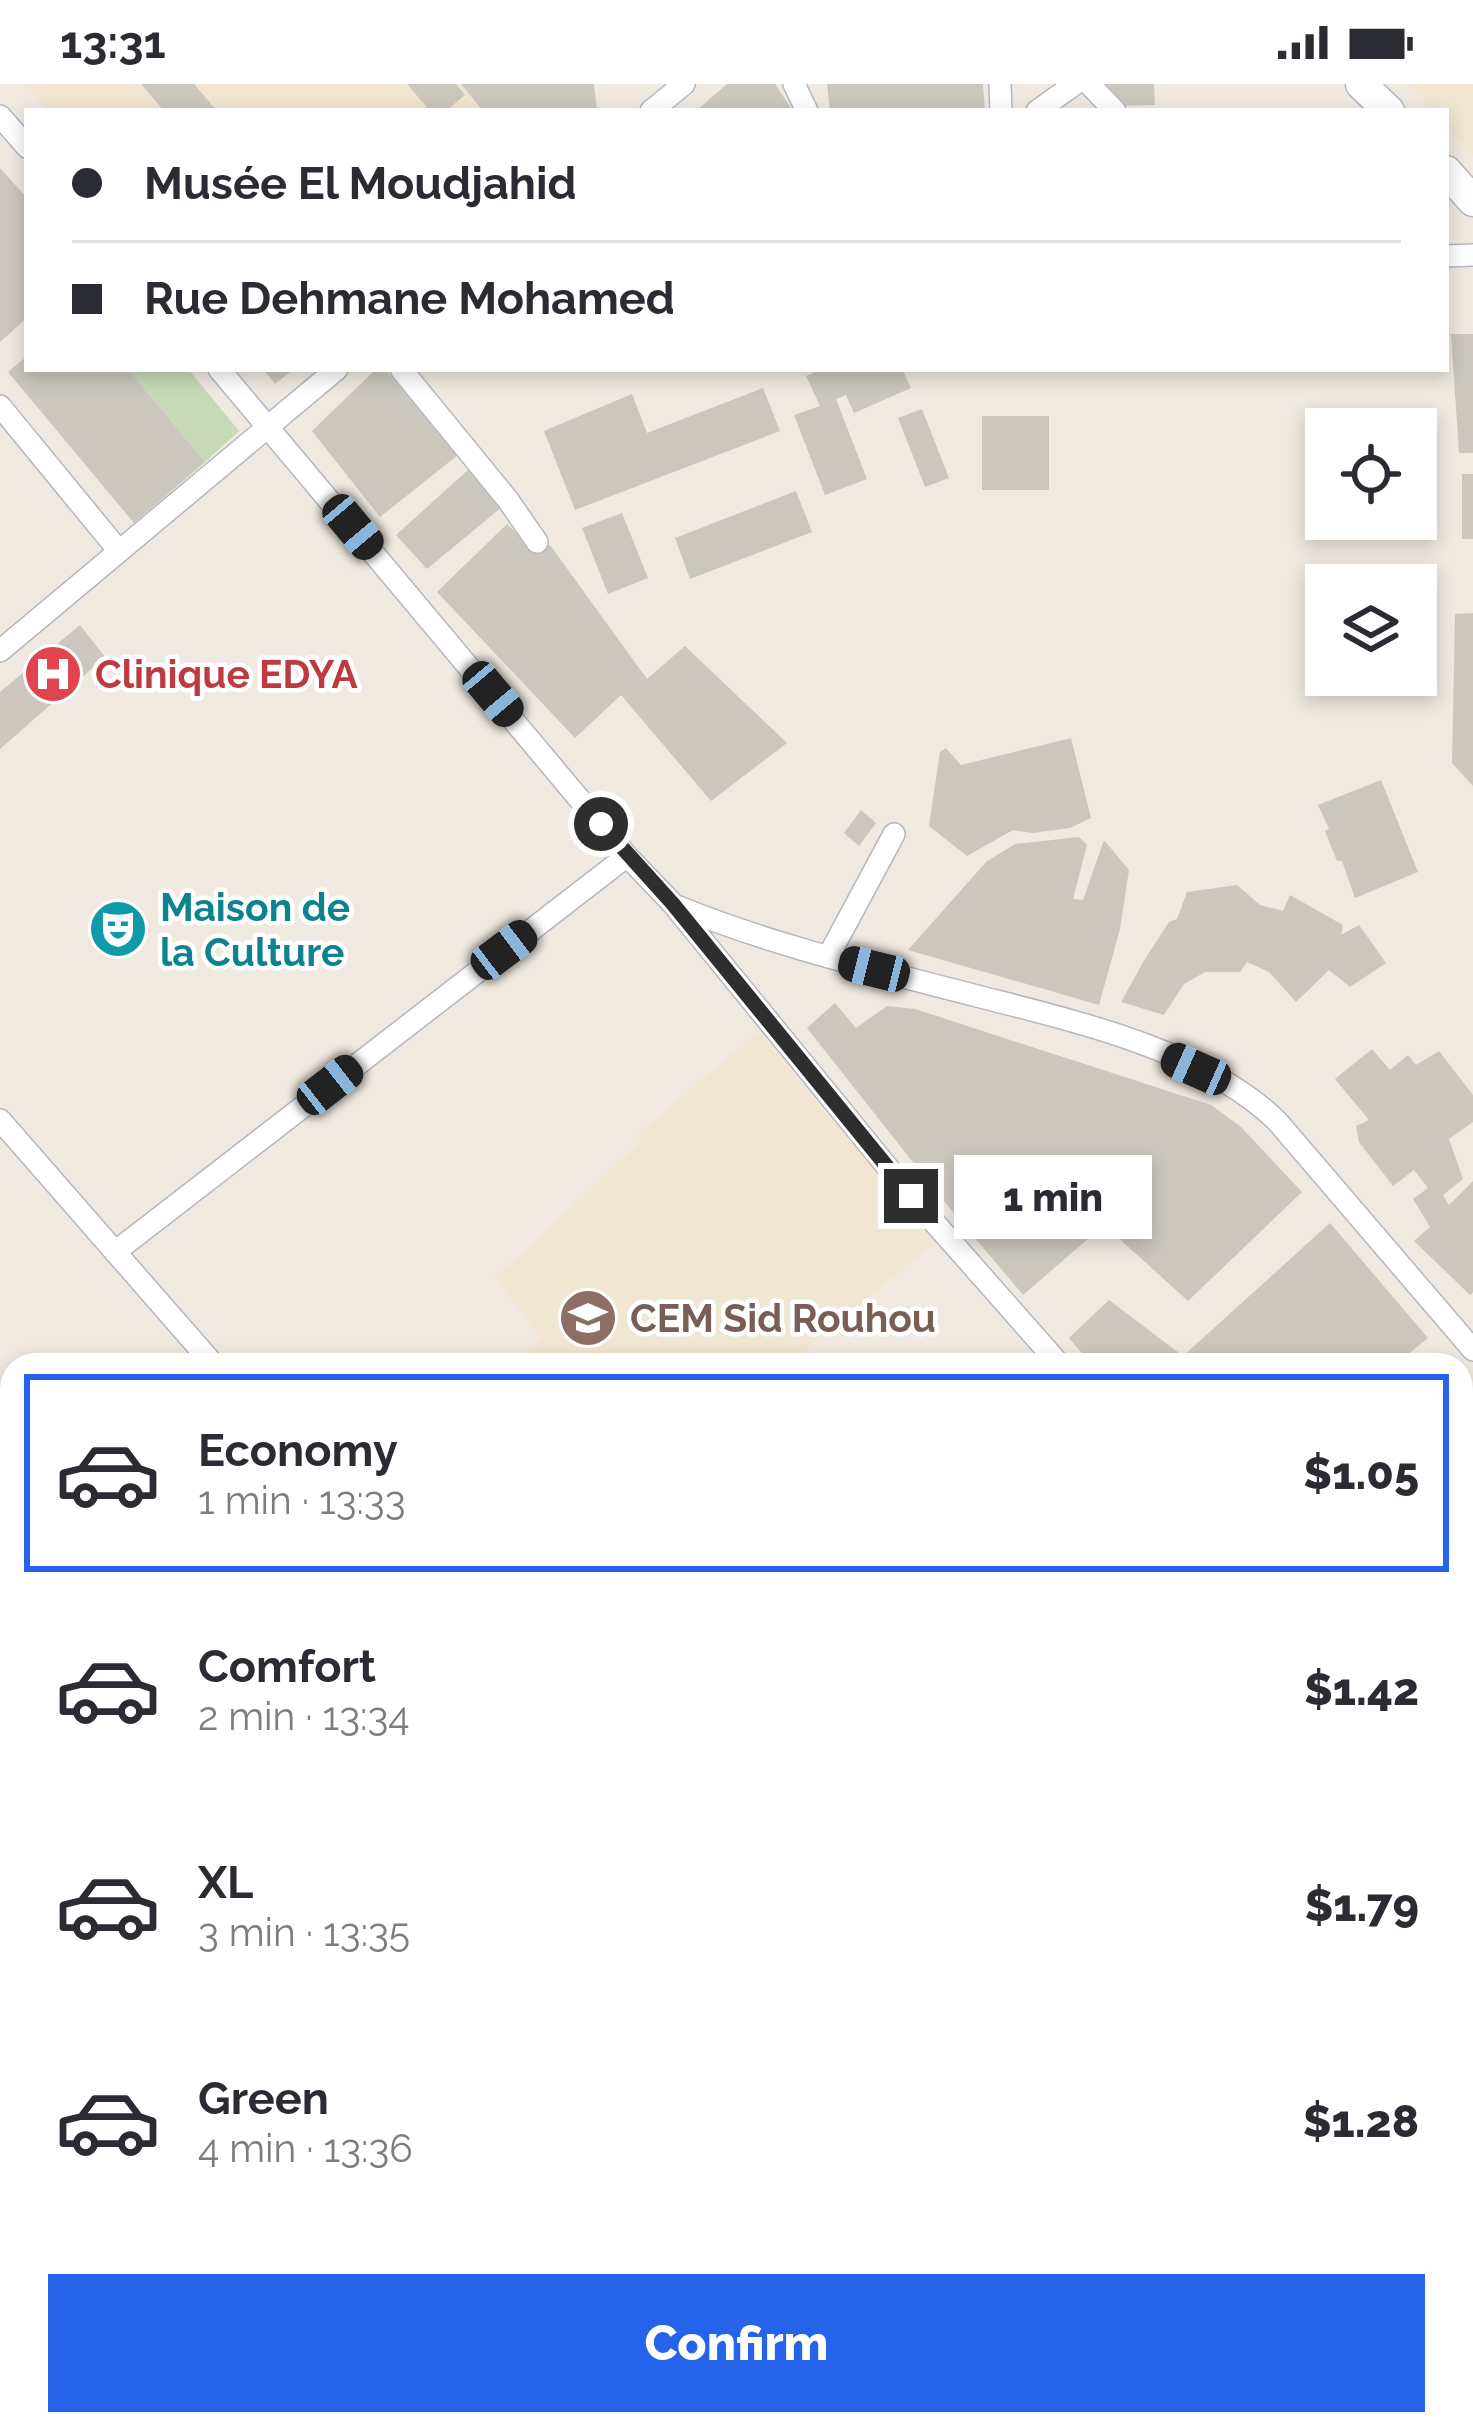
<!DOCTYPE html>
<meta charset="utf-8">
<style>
body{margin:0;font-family:Raleway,sans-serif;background:#f2f2f3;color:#2b2b33;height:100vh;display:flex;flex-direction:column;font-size:45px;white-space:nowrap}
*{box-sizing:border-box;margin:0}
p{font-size:39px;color:#7c7c81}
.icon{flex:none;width:66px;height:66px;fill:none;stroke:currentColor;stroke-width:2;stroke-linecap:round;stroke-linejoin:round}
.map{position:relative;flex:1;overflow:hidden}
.side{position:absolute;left:0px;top:1269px;width:1473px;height:1083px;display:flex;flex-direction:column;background:#fff;border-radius:36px 36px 0 0;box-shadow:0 6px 18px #0003}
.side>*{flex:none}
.top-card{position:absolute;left:24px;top:24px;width:1425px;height:264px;border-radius:0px;box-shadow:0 6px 18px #0003;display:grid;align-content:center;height:264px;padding:0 48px;background:#fff}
.controls{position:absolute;left:1305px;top:324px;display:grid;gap:24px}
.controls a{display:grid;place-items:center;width:132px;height:132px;border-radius:0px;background:#fff;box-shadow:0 6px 18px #0003;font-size:60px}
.end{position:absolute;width:54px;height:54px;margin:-27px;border:15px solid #2e2e2e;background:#fff;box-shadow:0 0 0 6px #fff}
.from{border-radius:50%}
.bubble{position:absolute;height:84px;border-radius:0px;background:#fff;box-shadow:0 6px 18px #0003;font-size:39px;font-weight:800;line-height:84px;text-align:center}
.car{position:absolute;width:36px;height:72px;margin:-36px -18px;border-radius:15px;box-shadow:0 0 9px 3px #0007;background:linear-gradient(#222 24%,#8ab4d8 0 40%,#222 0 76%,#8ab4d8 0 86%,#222 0)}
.top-card b{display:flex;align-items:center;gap:42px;height:114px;font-size:45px}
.top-card b+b{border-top:3px solid #e1e1e2}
.top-card i{width:30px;height:30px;background:#2b2b33}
ul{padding:21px 0 0;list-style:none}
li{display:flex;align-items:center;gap:36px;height:198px;margin:0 24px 18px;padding:0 24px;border:6px solid transparent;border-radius:0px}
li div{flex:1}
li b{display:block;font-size:45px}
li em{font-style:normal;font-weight:800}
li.selected{border-color:#2563eb}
li>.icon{width:108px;height:108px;stroke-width:1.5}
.primary-button{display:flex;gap:24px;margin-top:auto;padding:24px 48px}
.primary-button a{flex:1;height:138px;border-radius:0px;background:#2563eb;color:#fff;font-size:48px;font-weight:800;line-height:138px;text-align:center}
.status{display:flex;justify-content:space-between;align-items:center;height:84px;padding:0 60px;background:#fff;direction:ltr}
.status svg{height:33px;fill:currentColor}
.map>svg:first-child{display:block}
.education{fill:#f0e6d1}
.green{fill:#b6e59e}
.cemetery{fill:#c8d9b8}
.building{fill:#cbc7bf}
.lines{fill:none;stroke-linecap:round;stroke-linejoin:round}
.street-casing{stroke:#b4b7c1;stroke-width:24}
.secondary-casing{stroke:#b4b7c1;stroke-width:33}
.street{stroke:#fff;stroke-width:21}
.secondary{stroke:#fff;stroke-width:30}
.tram{stroke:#a3a6b8;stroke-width:3}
.route{stroke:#2e2e2e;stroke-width:15}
.labels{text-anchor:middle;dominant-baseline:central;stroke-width:9;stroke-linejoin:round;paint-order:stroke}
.health-label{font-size:39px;font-weight:bold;fill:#be3a42;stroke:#fff;text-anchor:start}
.culture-label{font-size:39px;font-weight:bold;fill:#0d838f;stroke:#fff;text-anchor:start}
.education-label{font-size:39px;font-weight:bold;fill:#785e54;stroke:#fff;text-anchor:start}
</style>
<div class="status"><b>13:31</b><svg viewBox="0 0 49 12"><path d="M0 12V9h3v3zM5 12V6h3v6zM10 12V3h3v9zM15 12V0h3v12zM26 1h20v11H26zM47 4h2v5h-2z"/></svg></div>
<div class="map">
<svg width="1473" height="2351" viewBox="0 0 1473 2351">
<rect width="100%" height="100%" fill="#efe9e1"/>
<!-- education -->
<path class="education" d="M 26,0 L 461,0 L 483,27 L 48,27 Z
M 1410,0 L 1473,0 L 1473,72 L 1446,41 L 1446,27 L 1434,27 Z
M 758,948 L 935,1158 L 787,1281 L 510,1281 L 541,1254 L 495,1194 L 642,1057 L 637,1051 Z"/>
<!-- green -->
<path class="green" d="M 1000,2340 L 1082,2340 L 1091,2351 L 1010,2351 Z"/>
<!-- cemetery -->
<path class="cemetery" d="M 128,285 L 188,285 L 239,347 L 205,378 Z"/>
<!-- building -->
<path class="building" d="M 141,0 L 194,0 L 217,27 L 164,27 Z
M 407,0 L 456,0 L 465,11 L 446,27 L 430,27 Z
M 461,0 L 594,0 L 597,27 L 483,27 Z
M 727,0 L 775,0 L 793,27 L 696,27 Z
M 827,0 L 983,0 L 985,27 L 830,27 Z
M 1106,0 L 1154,0 L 1155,21 L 1122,22 Z
M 0,84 L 27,114 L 27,234 L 0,258 Z
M 1451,250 L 1473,250 L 1473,369 L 1459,369 Z
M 27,272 L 27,285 L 128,285 L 205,378 L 134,439 L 8,288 Z
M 263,285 L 294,285 L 275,300 Z
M 376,285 L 385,285 L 458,371 L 380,433 L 312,347 Z
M 822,285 L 902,285 L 911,304 L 854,329 L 846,311 L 836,315 L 867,395 L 825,411 L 794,331 L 820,322 L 806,292 Z
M 763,304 L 780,347 L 575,426 L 544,347 L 632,310 L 647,349 Z
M 922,325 L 949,394 L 925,403 L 898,334 Z
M 982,332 L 1049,332 L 1049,406 L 982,406 Z
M 468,386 L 502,423 L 427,485 L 396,451 Z
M 1462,390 L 1473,390 L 1473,455 L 1462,455 Z
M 796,407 L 812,448 L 690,495 L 675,454 Z
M 622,429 L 648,494 L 608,510 L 582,444 Z
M 507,440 L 538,469 L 550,461 L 647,595 L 685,562 L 787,659 L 711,717 L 621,611 L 575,654 L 437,508 Z
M 1473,529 L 1473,702 L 1452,679 L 1455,530 Z
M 80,541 L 105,573 L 0,665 L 0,608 Z
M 1071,654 L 1091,734 L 1070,744 L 1032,749 L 1013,746 L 967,772 L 929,742 L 940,668 L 946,664 L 961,681 Z
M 1381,696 L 1418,788 L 1355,814 L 1342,777 L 1337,777 L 1325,747 L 1329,745 L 1318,721 Z
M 861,726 L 876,739 L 859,762 L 844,749 Z
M 1079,753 L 1087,761 L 1073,815 L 1083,816 L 1104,756 L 1129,786 L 1120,845 L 1099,921 L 908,866 L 986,778 L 1015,760 Z
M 1237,801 L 1260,821 L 1283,827 L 1290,811 L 1343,841 L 1341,851 L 1359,841 L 1386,879 L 1350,903 L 1329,886 L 1296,918 L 1269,888 L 1247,878 L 1240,888 L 1205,888 L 1184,900 L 1164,931 L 1121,918 L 1145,875 L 1169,838 L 1177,835 L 1187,808 Z
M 835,919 L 856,944 L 887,922 L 915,925 L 1211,1021 L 1241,1043 L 1302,1108 L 1188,1217 L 1104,1141 L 1023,1211 L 938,1110 L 807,944 Z
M 1372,965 L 1390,986 L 1408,971 L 1416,981 L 1439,967 L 1473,1011 L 1473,1038 L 1449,1055 L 1463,1095 L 1443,1111 L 1449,1121 L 1473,1097 L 1473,1208 L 1470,1211 L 1414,1157 L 1430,1143 L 1413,1115 L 1428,1104 L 1414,1086 L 1393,1102 L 1359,1058 L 1356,1042 L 1369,1036 L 1335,995 Z
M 1330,1139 L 1428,1254 L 1395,1281 L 1092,1281 L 1069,1254 L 1109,1216 L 1183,1272 Z
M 12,1400 L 12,1589 L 11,1589 L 3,1563 L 0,1564 L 0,1402 Z
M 12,1617 L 12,1633 L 0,1636 L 0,1620 Z
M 736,2340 L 870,2340 L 879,2351 L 722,2351 Z
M 1194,2340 L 1322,2340 L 1313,2351 L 1203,2351 Z"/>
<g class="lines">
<!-- street casing -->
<g class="street-casing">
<path id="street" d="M 794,0 L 807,27
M 1000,0 L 1001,27
M 1089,0 L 1115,27
M 651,27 L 684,0
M 1037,27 L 1075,0
M 0,32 L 27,63
M 1446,172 L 1473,171
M 219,285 L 627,772 L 673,820 L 911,1112 L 1060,1281
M 401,285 L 508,416 L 537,458
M 0,322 L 119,467
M 0,567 L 337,285
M 679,823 C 775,862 877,886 977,912 C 1074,937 1204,966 1277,1037 L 1473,1266
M 828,873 L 894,750
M 0,1036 L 214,1281
M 115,1168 L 627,772
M 1461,2284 L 1473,2275
M 981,2340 L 991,2351
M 1138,2340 L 1147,2351
M 197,2351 L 211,2340
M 1380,2351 L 1393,2340"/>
</g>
<!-- secondary casing -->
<g class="secondary-casing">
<path id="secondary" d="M 1361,0 L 1389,27
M 1446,87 L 1473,117"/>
</g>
<!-- street -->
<use href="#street" class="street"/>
<!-- secondary -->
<use href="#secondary" class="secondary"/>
<!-- tram -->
<path class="tram" d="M 1095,2340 L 1104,2351"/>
</g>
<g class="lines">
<!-- route -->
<path class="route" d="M 601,740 L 673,820 L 911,1112"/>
</g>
<!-- icons -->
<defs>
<g id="hospital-disc" transform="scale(3)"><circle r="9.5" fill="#e0444e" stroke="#fff"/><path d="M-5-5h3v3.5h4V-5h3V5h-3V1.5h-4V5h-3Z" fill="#fff"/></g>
<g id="theatre-disc" transform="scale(3)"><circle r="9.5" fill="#0f9aa8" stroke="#fff"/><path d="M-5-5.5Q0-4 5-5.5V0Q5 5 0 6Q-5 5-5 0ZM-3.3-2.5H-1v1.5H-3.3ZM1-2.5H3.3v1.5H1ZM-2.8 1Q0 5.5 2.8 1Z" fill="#fff"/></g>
<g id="university-disc" transform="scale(3)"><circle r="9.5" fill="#8d6e63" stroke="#fff"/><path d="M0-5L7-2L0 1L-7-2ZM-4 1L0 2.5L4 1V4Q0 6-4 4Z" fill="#fff"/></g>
</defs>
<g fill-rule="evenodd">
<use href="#hospital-disc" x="53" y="590"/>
<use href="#theatre-disc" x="118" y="845"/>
<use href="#university-disc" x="588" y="1234"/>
</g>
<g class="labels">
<!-- health labels -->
<g class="health-label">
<text x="95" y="590">Clinique EDYA</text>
</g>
<!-- culture labels -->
<g class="culture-label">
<text x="160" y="823">Maison de<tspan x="160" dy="45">la Culture</tspan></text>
</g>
<!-- education labels -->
<g class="education-label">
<text x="630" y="1234">CEM Sid Rouhou</text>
</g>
</g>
</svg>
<div class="controls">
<a><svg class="icon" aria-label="locate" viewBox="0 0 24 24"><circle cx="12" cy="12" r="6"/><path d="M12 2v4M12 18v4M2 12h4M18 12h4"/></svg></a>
<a><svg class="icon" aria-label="layers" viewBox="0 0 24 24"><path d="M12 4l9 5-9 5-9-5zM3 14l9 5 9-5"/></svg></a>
</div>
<i class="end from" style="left:601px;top:740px"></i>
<i class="end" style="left:911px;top:1112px"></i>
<div class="bubble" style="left:954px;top:1071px;width:198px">1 min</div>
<i class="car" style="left:353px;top:443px;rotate:140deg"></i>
<i class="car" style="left:493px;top:610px;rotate:140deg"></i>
<i class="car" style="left:504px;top:866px;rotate:53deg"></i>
<i class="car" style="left:874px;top:885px;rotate:284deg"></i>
<i class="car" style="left:1196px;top:985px;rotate:294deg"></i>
<i class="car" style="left:330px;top:1001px;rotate:52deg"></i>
<div class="top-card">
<b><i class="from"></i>Musée El Moudjahid</b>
<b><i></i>Rue Dehmane Mohamed</b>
</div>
<section class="side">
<ul>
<li class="selected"><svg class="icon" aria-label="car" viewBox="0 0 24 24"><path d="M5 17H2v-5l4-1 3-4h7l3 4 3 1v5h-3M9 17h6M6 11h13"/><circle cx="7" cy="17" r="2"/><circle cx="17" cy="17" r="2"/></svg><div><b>Economy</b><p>1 min · 13:33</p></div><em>$1.05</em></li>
<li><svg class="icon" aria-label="car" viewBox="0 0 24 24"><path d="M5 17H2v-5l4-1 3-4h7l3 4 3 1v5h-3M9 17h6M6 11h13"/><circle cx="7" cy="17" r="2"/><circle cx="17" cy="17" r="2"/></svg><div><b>Comfort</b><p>2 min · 13:34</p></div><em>$1.42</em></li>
<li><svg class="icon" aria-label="car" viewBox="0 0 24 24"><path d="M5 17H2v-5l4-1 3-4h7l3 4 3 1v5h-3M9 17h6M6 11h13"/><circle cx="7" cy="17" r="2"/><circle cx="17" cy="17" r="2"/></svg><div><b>XL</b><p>3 min · 13:35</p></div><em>$1.79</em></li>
<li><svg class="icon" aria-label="car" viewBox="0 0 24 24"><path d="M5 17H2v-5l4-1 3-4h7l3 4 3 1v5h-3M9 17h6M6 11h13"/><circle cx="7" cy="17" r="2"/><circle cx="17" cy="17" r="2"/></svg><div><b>Green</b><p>4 min · 13:36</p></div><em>$1.28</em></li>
</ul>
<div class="primary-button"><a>Confirm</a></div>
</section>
</div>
